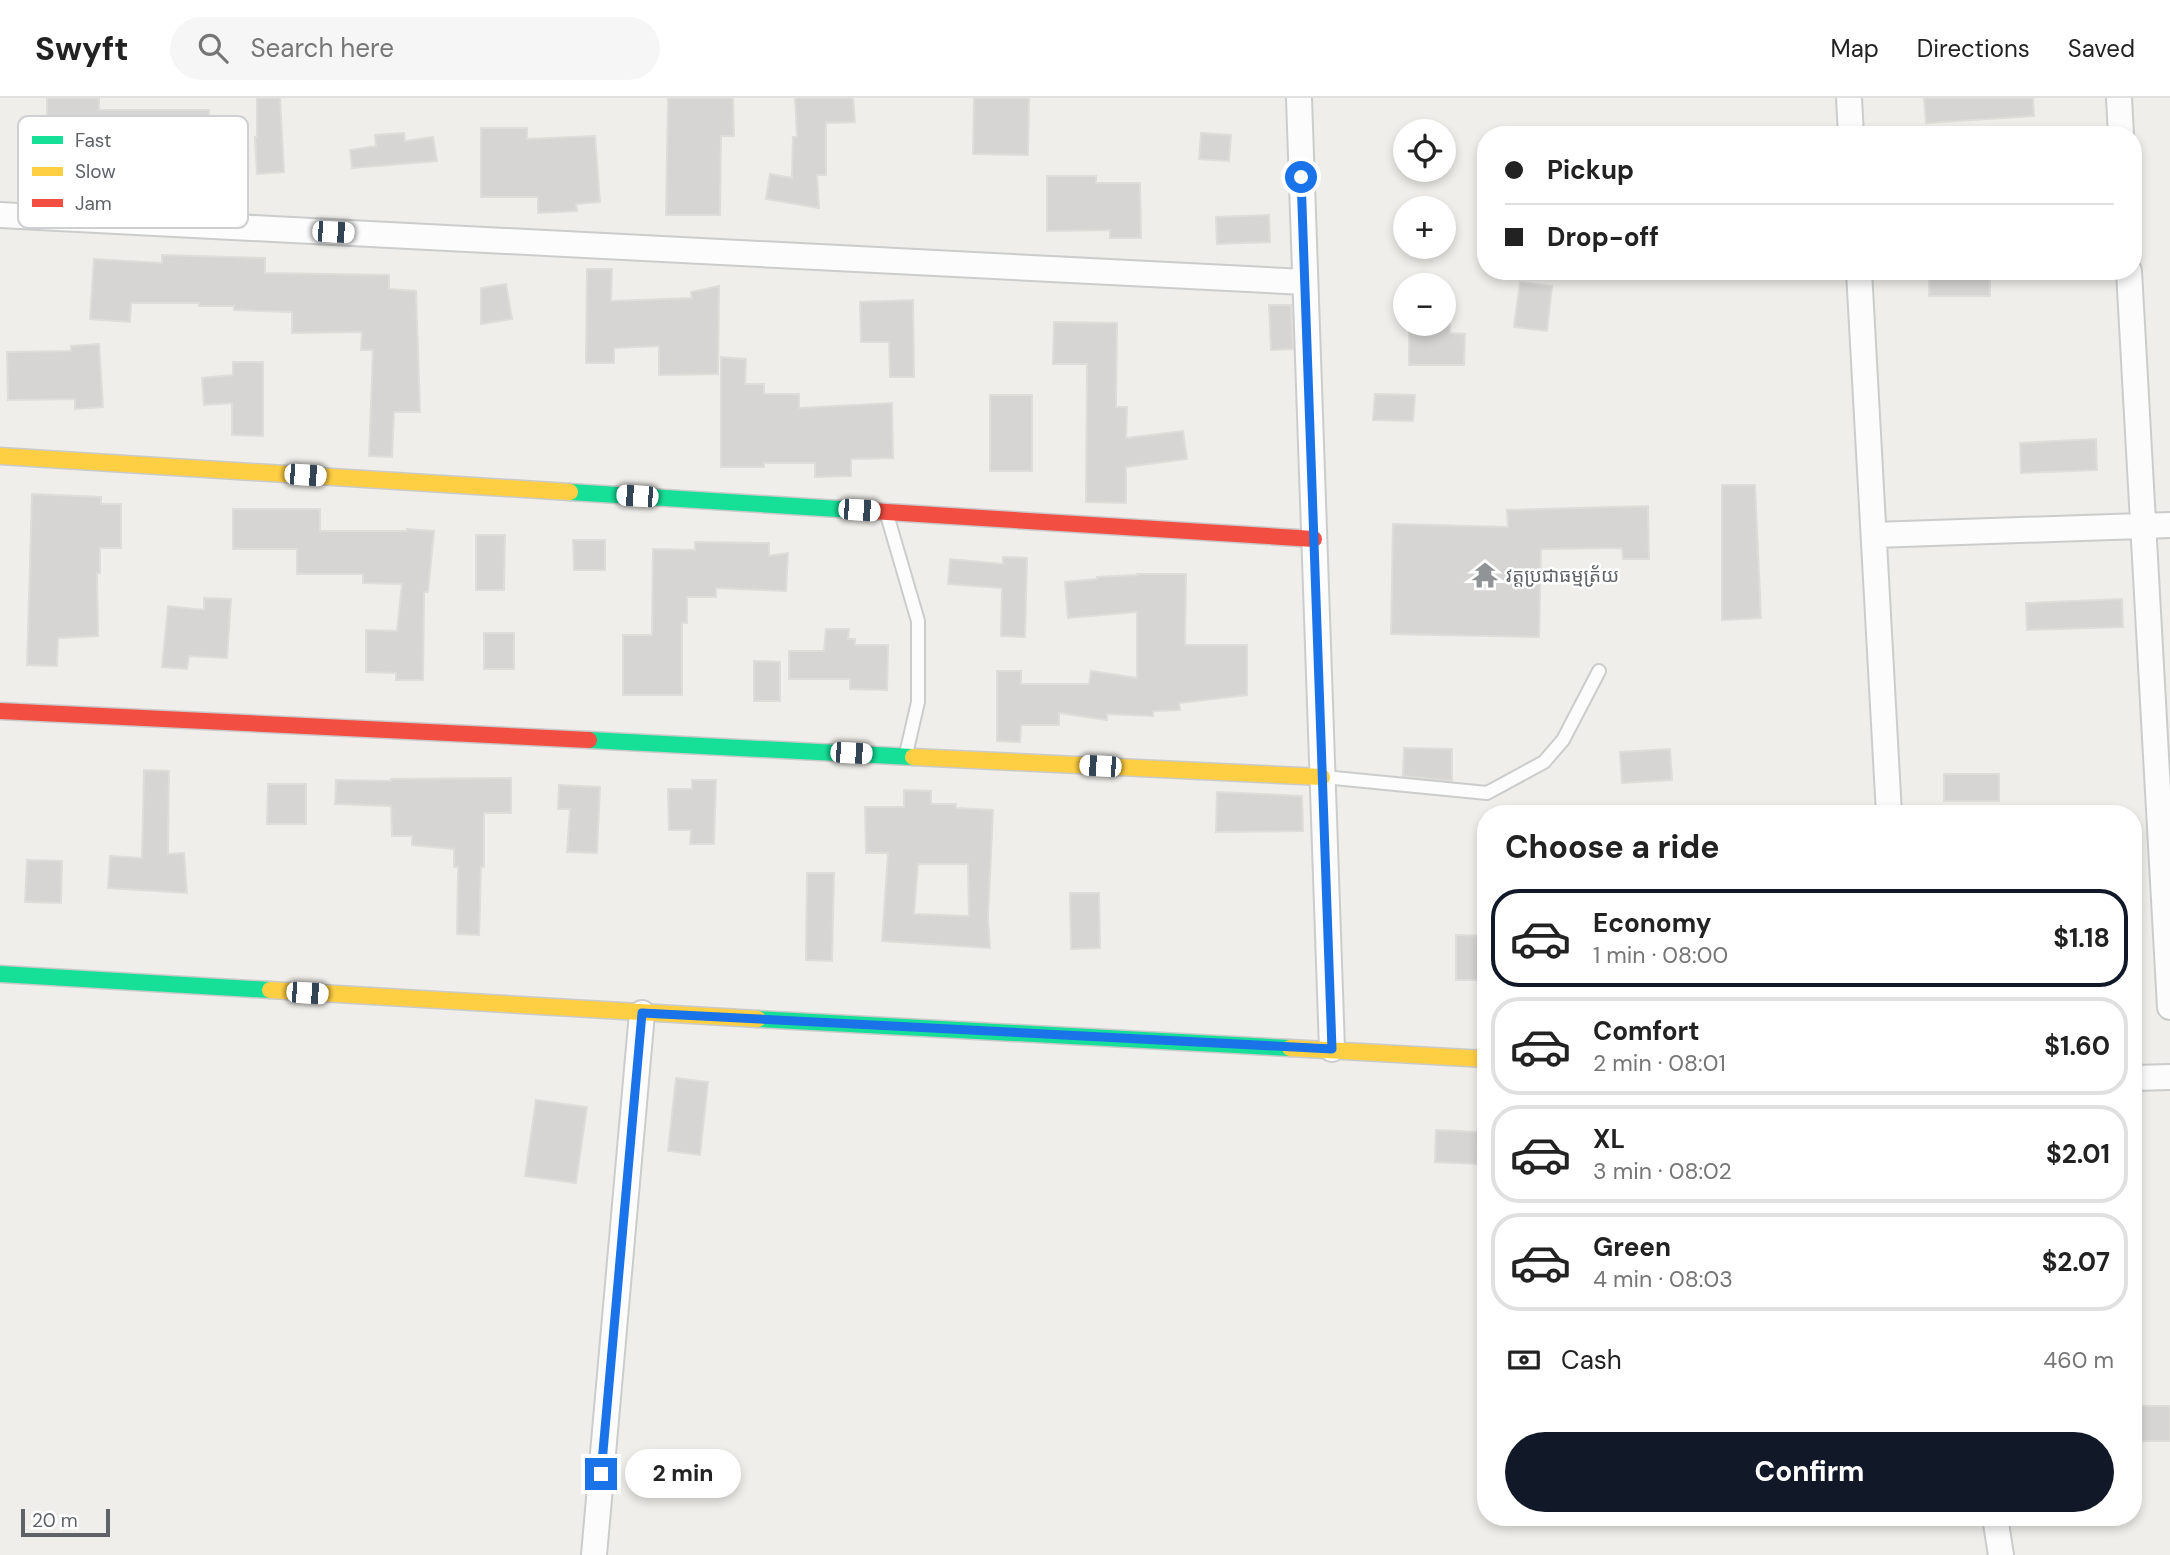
<!DOCTYPE html>
<meta charset="utf-8">
<style>
body{margin:0;font-family:"DM Sans","Noto Sans Khmer",sans-serif;background:#f6f6f6;color:#222;height:100vh;display:flex;flex-direction:column;font-size:26px;white-space:nowrap}
*{box-sizing:border-box;margin:0}
p{font-size:23px;color:#767676}
.icon{flex:none;width:38px;height:38px;fill:none;stroke:currentColor;stroke-width:2;stroke-linecap:round;stroke-linejoin:round}
.map{position:relative;flex:1;overflow:hidden}
.panel{position:absolute;left:1477px;top:707px;width:665px;height:721px;display:flex;flex-direction:column;background:#fff;border-radius:28px;box-shadow:0 4px 10px #0003}
.panel>*{flex:none}
.hud{position:absolute;left:1477px;top:28px;width:665px;height:154px;border-radius:28px;box-shadow:0 4px 10px #0003;display:grid;align-content:center;height:154px;padding:0 28px;background:#fff}
.buttons{position:absolute;left:1393px;top:21px;display:grid;gap:14px}
.buttons a{display:grid;place-items:center;width:63px;height:63px;border-radius:50%;background:#fff;box-shadow:0 4px 10px #0003;font-size:35px}
.scale{position:absolute;left:21px;bottom:18px;width:89px;box-sizing:border-box;padding-left:7px;border:4px solid #5f6368;border-top:0;font-size:19px;line-height:24px;white-space:nowrap;color:#5f6368;-webkit-text-stroke:5px #fff;paint-order:stroke}
.end{position:absolute;width:32px;height:32px;margin:-16px;border:9px solid #1a73e8;background:#fff;box-shadow:0 0 0 4px #fff}
.from{border-radius:50%}
.bubble{position:absolute;height:49px;border-radius:24px;background:#fff;box-shadow:0 4px 10px #0003;font-size:23px;font-weight:700;line-height:49px;text-align:center}
.car{position:absolute;width:21px;height:42px;margin:-21px -10px;border-radius:9px;box-shadow:0 0 5px 2px #0007;background:linear-gradient(#fff 24%,#345 0 40%,#fff 0 76%,#345 0 86%,#fff 0)}
.hud b{display:flex;align-items:center;gap:24px;height:66px;font-size:26px}
.hud b+b{border-top:2px solid #e0e0e0}
.hud i{width:18px;height:18px;background:#222}
ul{padding:0;list-style:none}
li{display:flex;align-items:center;gap:21px;height:98px;margin:0 14px 10px;padding:0 14px;border:4px solid #e0e0e0;border-radius:28px}
li div{flex:1}
li b{display:block;font-size:26px}
li em{font-style:normal;font-weight:700}
li.current{border-color:#111827}
li>.icon{width:63px;height:63px;stroke-width:1.5}
h2{padding:0 28px;font-size:32px;line-height:84px}
.pay{display:flex;align-items:center;gap:18px;height:77px;padding:0 28px;font-size:26px}
.pay p{margin-inline-start:auto}
.primary-button{display:flex;gap:14px;margin-top:auto;padding:14px 28px}
.primary-button a{flex:1;height:80px;border-radius:42px;background:#111827;color:#fff;font-size:28px;font-weight:700;line-height:80px;text-align:center}
header{display:flex;align-items:center;gap:42px;box-sizing:border-box;height:98px;padding:0 35px;background:#fff;border-bottom:2px solid #e0e0e0}
header strong{font-size:33px}
nav{display:flex;gap:38px;margin-inline-start:auto;font-size:24px}
.search{width:490px;height:63px;background:#f6f6f6;display:flex;align-items:center;gap:18px;box-sizing:border-box;padding:0 24px;border-radius:38px;color:#767676;font-size:26px}
.map>svg:first-child{display:block}
.building{fill:#d6d5d3;stroke:#deddd9;stroke-width:2;fill-rule:evenodd}
.lines{fill:none;stroke-linecap:round;stroke-linejoin:round}
.lane-casing{stroke:#cbcccc;stroke-width:16}
.street-casing{stroke:#cbcccc;stroke-width:28}
.fast-casing{stroke:#cacacb;stroke-width:19}
.slow-casing{stroke:#cacacb;stroke-width:19}
.jam-casing{stroke:#cacacb;stroke-width:19}
.lane{stroke:#fdfcfc;stroke-width:12}
.street{stroke:#fdfcfc;stroke-width:24}
.fast{stroke:#16e098;stroke-width:16}
.slow{stroke:#ffcf43;stroke-width:16}
.jam{stroke:#f24e42;stroke-width:16}
.route{stroke:#1a73e8;stroke-width:9}
.labels{text-anchor:middle;dominant-baseline:central;stroke-width:5;stroke-linejoin:round;paint-order:stroke}
.poi-label{font-size:19px;fill:#5f6368;stroke:#fff;text-anchor:start}
.key{fill:#fff;stroke:#cfd0d2;stroke-width:2}
.key-label{font-size:19px;fill:#5f6368}
</style>
<header>
<strong>Swyft</strong>
<div class="search"><svg class="icon" aria-label="search" viewBox="0 0 24 24"><circle cx="10" cy="10" r="6"/><path d="M15 15l6 6"/></svg>Search here</div>
<nav><a>Map</a><a>Directions</a><a>Saved</a></nav>
</header>
<div class="map">
<svg width="2170" height="1457" viewBox="0 0 2170 1457">
<rect width="100%" height="100%" fill="#efeeea"/>
<!-- building -->
<path class="building" d="M 47,0 L 99,0 L 99,12 L 209,12 L 210,66 L 99,66 L 99,74 L 23,74 L 23,32 L 47,32 Z
M 257,0 L 280,0 L 284,74 L 257,76 L 255,39 L 257,39 Z
M 668,0 L 733,0 L 734,38 L 721,38 L 720,117 L 666,117 Z
M 795,0 L 853,0 L 855,24 L 826,25 L 826,77 L 817,77 L 819,110 L 766,101 L 770,76 L 792,80 L 793,39 L 797,39 Z
M 974,0 L 1029,0 L 1028,57 L 973,56 Z
M 1924,0 L 2033,0 L 2034,18 L 1926,25 Z
M 481,30 L 527,30 L 527,41 L 595,38 L 600,104 L 576,106 L 577,113 L 538,115 L 538,99 L 481,99 Z
M 404,35 L 405,43 L 433,39 L 437,63 L 352,70 L 350,52 L 376,48 L 375,37 Z
M 1201,35 L 1231,37 L 1229,63 L 1199,61 Z
M 1047,78 L 1096,78 L 1096,85 L 1140,85 L 1141,140 L 1110,140 L 1110,132 L 1047,133 Z
M 1269,117 L 1270,144 L 1217,146 L 1216,119 Z
M 162,157 L 265,160 L 265,175 L 389,177 L 389,191 L 416,193 L 420,314 L 394,314 L 392,359 L 369,358 L 373,252 L 361,252 L 362,234 L 292,235 L 292,214 L 234,212 L 234,208 L 199,208 L 199,205 L 131,205 L 130,224 L 90,221 L 94,161 L 162,165 Z
M 587,171 L 612,171 L 611,203 L 692,200 L 691,194 L 719,188 L 718,276 L 659,277 L 659,248 L 614,250 L 614,265 L 586,265 Z
M 1929,173 L 1990,173 L 1990,198 L 1929,198 Z
M 1520,184 L 1552,188 L 1547,233 L 1514,229 Z
M 506,186 L 512,221 L 481,226 L 481,190 Z
M 913,202 L 914,279 L 890,279 L 889,244 L 861,244 L 860,204 Z
M 1269,207 L 1291,207 L 1293,251 L 1271,252 Z
M 1054,224 L 1117,225 L 1116,309 L 1127,309 L 1126,340 L 1183,333 L 1187,361 L 1126,369 L 1126,405 L 1086,404 L 1087,266 L 1053,266 Z
M 1427,226 L 1450,226 L 1450,235 L 1465,236 L 1464,267 L 1409,267 L 1409,234 L 1426,235 Z
M 99,246 L 103,309 L 75,311 L 75,301 L 8,302 L 7,254 L 71,253 L 71,248 Z
M 721,259 L 746,261 L 745,286 L 764,286 L 764,296 L 799,296 L 799,310 L 892,305 L 893,360 L 851,361 L 851,378 L 815,379 L 815,365 L 764,365 L 764,369 L 721,369 Z
M 233,264 L 263,264 L 263,338 L 232,337 L 232,305 L 204,307 L 202,280 L 233,277 Z
M 1375,296 L 1415,297 L 1413,323 L 1373,322 Z
M 990,297 L 1032,297 L 1032,373 L 990,373 Z
M 2096,341 L 2097,372 L 2021,375 L 2020,345 Z
M 1722,387 L 1755,387 L 1761,520 L 1722,522 Z
M 32,396 L 101,399 L 101,406 L 121,406 L 121,450 L 100,450 L 100,475 L 97,475 L 98,538 L 58,540 L 57,568 L 27,567 Z
M 1648,408 L 1649,461 L 1623,461 L 1622,450 L 1541,451 L 1539,539 L 1391,536 L 1393,426 L 1508,429 L 1507,412 Z
M 233,411 L 320,411 L 320,433 L 407,433 L 407,431 L 434,433 L 428,494 L 424,494 L 423,582 L 396,582 L 396,575 L 366,574 L 366,532 L 397,533 L 402,486 L 363,485 L 363,476 L 297,476 L 297,451 L 233,451 Z
M 476,437 L 505,437 L 504,492 L 476,492 Z
M 573,442 L 605,442 L 605,472 L 574,472 Z
M 695,444 L 769,445 L 769,458 L 788,455 L 786,493 L 716,490 L 716,499 L 687,499 L 687,525 L 682,525 L 682,597 L 623,597 L 623,537 L 652,537 L 653,451 L 695,452 Z
M 1003,459 L 1027,460 L 1025,539 L 1001,538 L 1002,490 L 948,486 L 950,461 L 1003,466 Z
M 1137,476 L 1186,476 L 1185,547 L 1247,547 L 1247,597 L 1179,605 L 1180,612 L 1153,613 L 1153,618 L 1107,616 L 1107,622 L 1059,615 L 1059,627 L 1021,627 L 1020,644 L 997,643 L 997,573 L 1021,573 L 1021,586 L 1089,586 L 1091,573 L 1137,580 L 1137,514 L 1068,520 L 1065,484 L 1097,481 L 1097,479 L 1137,477 Z
M 204,500 L 231,501 L 227,560 L 189,558 L 187,571 L 162,569 L 168,508 L 204,512 Z
M 2122,501 L 2123,529 L 2027,532 L 2026,505 Z
M 826,531 L 849,531 L 848,541 L 855,541 L 855,547 L 888,547 L 887,592 L 850,591 L 850,581 L 789,581 L 789,553 L 824,553 Z
M 484,535 L 514,535 L 514,571 L 484,571 Z
M 754,563 L 780,564 L 780,603 L 754,603 Z
M 1404,650 L 1452,651 L 1452,683 L 1403,678 Z
M 1670,651 L 1672,682 L 1622,685 L 1620,654 Z
M 144,672 L 169,673 L 168,756 L 184,755 L 187,795 L 108,790 L 110,758 L 142,760 Z
M 1944,676 L 1999,676 L 1999,703 L 1944,703 Z
M 511,680 L 511,715 L 484,715 L 484,769 L 481,769 L 479,837 L 457,836 L 458,769 L 454,769 L 454,751 L 412,747 L 412,738 L 392,738 L 391,708 L 335,706 L 336,682 L 391,683 L 391,681 Z
M 692,682 L 716,682 L 714,746 L 690,746 L 691,732 L 669,732 L 668,691 L 692,691 Z
M 268,686 L 306,686 L 306,726 L 267,726 Z
M 559,687 L 600,689 L 597,755 L 567,754 L 570,711 L 558,711 Z
M 904,692 L 931,693 L 931,706 L 956,706 L 956,710 L 993,712 L 988,819 L 990,850 L 882,843 L 888,755 L 866,755 L 865,709 L 904,709 ZM 918,766 L 968,766 L 969,818 L 914,816 Z
M 1217,694 L 1302,698 L 1303,733 L 1216,734 Z
M 27,762 L 62,763 L 61,805 L 25,804 Z
M 807,775 L 834,775 L 832,863 L 806,862 Z
M 1070,795 L 1099,795 L 1100,850 L 1071,851 Z
M 1456,837 L 1486,838 L 1486,882 L 1456,882 Z
M 676,980 L 708,984 L 700,1057 L 668,1053 Z
M 536,1002 L 587,1009 L 576,1085 L 525,1078 Z
M 1436,1032 L 1478,1034 L 1477,1066 L 1435,1064 Z
M 2141,1308 L 2170,1308 L 2170,1343 L 2141,1343 Z"/>
<g class="lines">
<!-- lane casing -->
<g class="lane-casing">
<path id="lane" d="M 887,417 L 918,523 L 918,604 L 906,656
M 1324,679 L 1487,695 L 1544,664 L 1563,642 L 1599,573"/>
</g>
<!-- street casing -->
<g class="street-casing">
<path id="street" d="M 1299,0 L 1332,951
M 1849,0 L 1851,37
M 2119,0 L 2121,37
M 0,117 L 1305,184
M 1859,173 L 1889,716
M 2129,173 L 2170,909
M 1874,437 L 2170,427
M 2133,980 L 2170,979
M 1995,1419 L 2001,1457
M 594,1457 L 642,915"/>
</g>
<!-- fast casing -->
<g class="fast-casing">
<path id="fast" d="M 570,394 L 855,412
M 589,642 L 913,659
M 0,876 L 270,892
M 758,921 L 1290,950"/>
</g>
<!-- slow casing -->
<g class="slow-casing">
<path id="slow" d="M 0,358 L 570,394
M 913,659 L 1322,679
M 270,892 L 758,921
M 1290,950 L 1486,961"/>
</g>
<!-- jam casing -->
<g class="jam-casing">
<path id="jam" d="M 855,412 L 1314,441
M 0,613 L 589,642"/>
</g>
<!-- lane -->
<use href="#lane" class="lane"/>
<!-- street -->
<use href="#street" class="street"/>
<!-- fast -->
<use href="#fast" class="fast"/>
<!-- slow -->
<use href="#slow" class="slow"/>
<!-- jam -->
<use href="#jam" class="jam"/>
</g>
<g class="lines">
<!-- route -->
<path class="route" d="M 601,1376 L 642,915 L 1332,951 L 1301,79"/>
</g>
<!-- icons -->
<defs>
<g id="temple-bare" transform="scale(2.1)"><path d="M0-6L5-2H3V0L6.5 2.5H4V6H1.5V3h-3V6H-4V2.5H-6.5L-3 0V-2H-5Z" fill="#919496" stroke="#fff" stroke-width="2.5" paint-order="stroke"/></g>
</defs>
<g fill-rule="evenodd">
<use href="#temple-bare" x="1485" y="477"/>
</g>
<g class="labels">
<!-- poi labels -->
<g class="poi-label">
<text x="1506" y="477">វត្តប្រជាធម្មត្រ័យ</text>
</g>
</g>
<!-- legend -->
<rect x="18" y="18" width="230" height="112" rx="10" class="key"/>
<rect x="32" y="38" width="31" height="8" fill="#16e098"/>
<rect x="32" y="69" width="31" height="9" fill="#ffcf43"/>
<rect x="32" y="101" width="31" height="8" fill="#f24e42"/>
<g class="key-label">
<text x="75" y="49">Fast</text>
<text x="75" y="80">Slow</text>
<text x="75" y="112">Jam</text>
</g>
</svg>
<div class="buttons">
<a><svg class="icon" aria-label="locate" viewBox="0 0 24 24"><circle cx="12" cy="12" r="6"/><path d="M12 2v4M12 18v4M2 12h4M18 12h4"/></svg></a>
<a>+</a>
<a>−</a>
</div>
<div class="scale">20 m</div>
<i class="end from" style="left:1301px;top:79px"></i>
<i class="end" style="left:601px;top:1376px"></i>
<div class="bubble" style="left:625px;top:1351px;width:116px">2 min</div>
<i class="car" style="left:333px;top:134px;rotate:93deg"></i>
<i class="car" style="left:305px;top:377px;rotate:94deg"></i>
<i class="car" style="left:637px;top:398px;rotate:274deg"></i>
<i class="car" style="left:859px;top:412px;rotate:94deg"></i>
<i class="car" style="left:851px;top:655px;rotate:93deg"></i>
<i class="car" style="left:1100px;top:668px;rotate:273deg"></i>
<i class="car" style="left:307px;top:895px;rotate:94deg"></i>
<div class="hud">
<b><i class="from"></i>Pickup</b>
<b><i></i>Drop-off</b>
</div>
<section class="panel">
<h2>Choose a ride</h2>
<ul>
<li class="current"><svg class="icon" aria-label="car" viewBox="0 0 24 24"><path d="M5 17H2v-5l4-1 3-4h7l3 4 3 1v5h-3M9 17h6M6 11h13"/><circle cx="7" cy="17" r="2"/><circle cx="17" cy="17" r="2"/></svg><div><b>Economy</b><p>1 min · 08:00</p></div><em>$1.18</em></li>
<li><svg class="icon" aria-label="car" viewBox="0 0 24 24"><path d="M5 17H2v-5l4-1 3-4h7l3 4 3 1v5h-3M9 17h6M6 11h13"/><circle cx="7" cy="17" r="2"/><circle cx="17" cy="17" r="2"/></svg><div><b>Comfort</b><p>2 min · 08:01</p></div><em>$1.60</em></li>
<li><svg class="icon" aria-label="car" viewBox="0 0 24 24"><path d="M5 17H2v-5l4-1 3-4h7l3 4 3 1v5h-3M9 17h6M6 11h13"/><circle cx="7" cy="17" r="2"/><circle cx="17" cy="17" r="2"/></svg><div><b>XL</b><p>3 min · 08:02</p></div><em>$2.01</em></li>
<li><svg class="icon" aria-label="car" viewBox="0 0 24 24"><path d="M5 17H2v-5l4-1 3-4h7l3 4 3 1v5h-3M9 17h6M6 11h13"/><circle cx="7" cy="17" r="2"/><circle cx="17" cy="17" r="2"/></svg><div><b>Green</b><p>4 min · 08:03</p></div><em>$2.07</em></li>
</ul>
<div class="pay"><svg class="icon" aria-label="cash" viewBox="0 0 24 24"><path d="M3 7h18v10H3z"/><circle cx="12" cy="12" r="2"/></svg>Cash<p>460 m</p></div>
<div class="primary-button"><a>Confirm</a></div>
</section>
</div>
